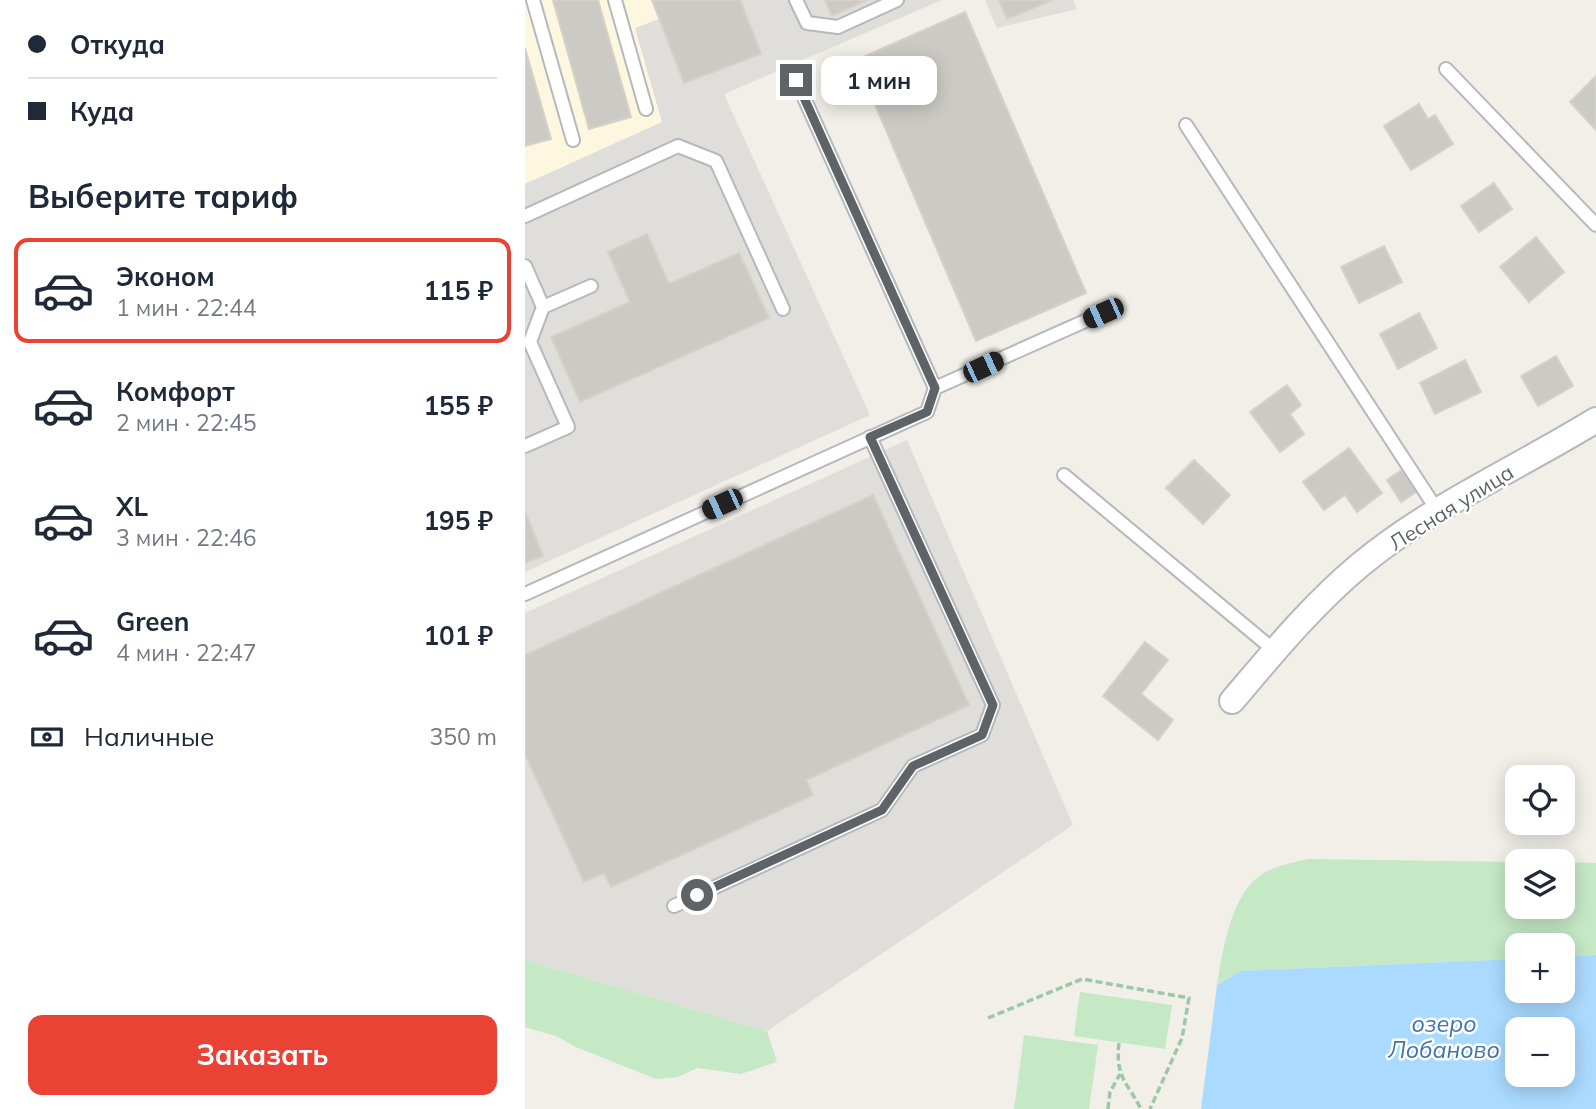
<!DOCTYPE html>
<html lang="ru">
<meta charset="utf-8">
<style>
body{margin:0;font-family:Mulish,sans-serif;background:#f2f2f3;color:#1f2937;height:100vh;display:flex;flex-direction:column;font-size:26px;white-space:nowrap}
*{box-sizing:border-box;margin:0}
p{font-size:23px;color:#747a83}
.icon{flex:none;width:38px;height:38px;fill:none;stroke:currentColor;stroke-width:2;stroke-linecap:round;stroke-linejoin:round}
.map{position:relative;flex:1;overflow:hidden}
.side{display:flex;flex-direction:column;background:#fff;width:525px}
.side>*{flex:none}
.guide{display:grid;align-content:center;height:154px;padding:0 28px;background:#fff}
.buttons{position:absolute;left:980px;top:765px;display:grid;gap:14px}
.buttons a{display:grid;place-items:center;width:70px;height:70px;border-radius:14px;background:#fff;box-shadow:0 4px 18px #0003;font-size:35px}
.end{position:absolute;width:32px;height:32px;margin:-16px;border:9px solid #5f6368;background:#fff;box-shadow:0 0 0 4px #fff}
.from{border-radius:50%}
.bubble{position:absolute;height:49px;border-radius:14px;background:#fff;box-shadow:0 4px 18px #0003;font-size:23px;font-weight:700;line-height:49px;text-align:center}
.car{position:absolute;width:21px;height:42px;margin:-21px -10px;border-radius:9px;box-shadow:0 0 5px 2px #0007;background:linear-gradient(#222 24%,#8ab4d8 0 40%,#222 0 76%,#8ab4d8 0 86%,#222 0)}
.guide b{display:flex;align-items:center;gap:24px;height:66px;font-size:26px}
.guide b+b{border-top:2px solid #e0e1e3}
.guide i{width:18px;height:18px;background:#1f2937}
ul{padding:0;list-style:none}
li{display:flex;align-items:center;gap:21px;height:105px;margin:0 14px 10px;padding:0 14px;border:4px solid transparent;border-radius:14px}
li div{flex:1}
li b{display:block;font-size:26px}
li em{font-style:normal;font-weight:700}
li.current{border-color:#ea4335}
li>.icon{width:63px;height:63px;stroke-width:1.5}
h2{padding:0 28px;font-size:32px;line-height:84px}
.pay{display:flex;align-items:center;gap:18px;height:77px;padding:0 28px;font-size:26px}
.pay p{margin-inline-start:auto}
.primary-button{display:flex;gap:14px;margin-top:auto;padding:14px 28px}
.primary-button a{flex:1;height:80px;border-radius:14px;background:#ea4335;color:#fff;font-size:28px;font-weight:700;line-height:80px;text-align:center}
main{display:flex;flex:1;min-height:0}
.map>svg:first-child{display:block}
.commercial{fill:#fef7e0}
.industrial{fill:#e0deda}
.green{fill:#c5e8c5}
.water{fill:#aadaff;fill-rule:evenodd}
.building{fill:#cccac5;stroke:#d6d1c6;stroke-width:2}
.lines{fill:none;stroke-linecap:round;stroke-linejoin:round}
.lane-casing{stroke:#b5b8bc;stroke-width:16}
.street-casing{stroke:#b5b8bc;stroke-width:28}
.path{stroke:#9cc7a9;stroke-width:3.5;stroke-dasharray:7 3.5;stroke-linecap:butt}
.lane{stroke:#fff;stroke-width:12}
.street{stroke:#fff;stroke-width:24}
.route{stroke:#5f6368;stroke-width:9}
.labels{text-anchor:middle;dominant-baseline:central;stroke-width:5;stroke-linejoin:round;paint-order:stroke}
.street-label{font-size:21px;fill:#5f6368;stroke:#fff}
.water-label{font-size:23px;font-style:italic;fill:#4174aa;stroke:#fff}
</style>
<main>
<section class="side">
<div class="guide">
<b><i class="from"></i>Откуда</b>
<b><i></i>Куда</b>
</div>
<h2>Выберите тариф</h2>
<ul>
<li class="current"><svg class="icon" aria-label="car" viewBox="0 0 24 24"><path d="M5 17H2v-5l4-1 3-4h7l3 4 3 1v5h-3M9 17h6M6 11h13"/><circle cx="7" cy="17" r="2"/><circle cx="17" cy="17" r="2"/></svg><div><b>Эконом</b><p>1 мин · 22:44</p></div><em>115 ₽</em></li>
<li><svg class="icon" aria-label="car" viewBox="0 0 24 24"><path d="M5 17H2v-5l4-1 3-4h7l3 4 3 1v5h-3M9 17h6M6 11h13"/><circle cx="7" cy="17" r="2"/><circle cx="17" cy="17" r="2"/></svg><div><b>Комфорт</b><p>2 мин · 22:45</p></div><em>155 ₽</em></li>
<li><svg class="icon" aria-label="car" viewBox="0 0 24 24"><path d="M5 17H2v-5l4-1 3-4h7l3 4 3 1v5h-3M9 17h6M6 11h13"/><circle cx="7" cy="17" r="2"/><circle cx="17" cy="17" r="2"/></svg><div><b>XL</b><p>3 мин · 22:46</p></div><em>195 ₽</em></li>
<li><svg class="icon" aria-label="car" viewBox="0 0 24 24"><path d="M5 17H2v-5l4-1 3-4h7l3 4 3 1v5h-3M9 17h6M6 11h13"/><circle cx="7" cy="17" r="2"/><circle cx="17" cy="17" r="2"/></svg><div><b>Green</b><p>4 мин · 22:47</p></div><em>101 ₽</em></li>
</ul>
<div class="pay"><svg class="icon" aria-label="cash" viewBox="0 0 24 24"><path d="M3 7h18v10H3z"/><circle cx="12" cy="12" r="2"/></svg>Наличные<p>350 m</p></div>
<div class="primary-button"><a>Заказать</a></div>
</section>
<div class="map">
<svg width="1071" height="1109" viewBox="0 0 1071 1109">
<rect width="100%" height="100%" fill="#f1efe8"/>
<!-- commercial -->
<path class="commercial" d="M 0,0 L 127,0 L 135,19 L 110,29 L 137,122 L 0,184 Z"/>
<!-- industrial -->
<path class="industrial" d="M 127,0 L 417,0 L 199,94 L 345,415 L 0,572 L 0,184 L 137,122 L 110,28 L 134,19 Z
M 460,0 L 548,0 L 552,9 L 472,28 Z
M 382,440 L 548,825 L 242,1031 L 0,960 L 0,613 Z"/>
<!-- green -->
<path class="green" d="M 783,859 L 992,862 L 992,906 L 1038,906 L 1038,862 L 1071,863 L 1071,955 L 1038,957 L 1038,945 L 992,945 L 992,959 L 716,971 L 692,985 C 697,953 705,900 732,878 C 746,866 766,863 783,859 Z
M 0,960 L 242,1031 L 252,1062 L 216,1074 L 172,1068 L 153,1077 L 131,1079 L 51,1047 L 31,1036 L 0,1027 Z
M 555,992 L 647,1005 L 640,1049 L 549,1036 Z
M 499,1035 L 573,1045 L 564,1109 L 489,1109 Z"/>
<!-- water -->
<path class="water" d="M 1071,955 L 1071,1109 L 676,1109 L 692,985 L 716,971 L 992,959 L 992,990 L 1038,990 L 1038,957 ZM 992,1029 L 1038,1029 L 1038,1074 L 992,1074 Z"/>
<!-- building -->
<path class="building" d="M 28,0 L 73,0 L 106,117 L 64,129 Z
M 127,0 L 215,0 L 236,54 L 159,83 Z
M 300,0 L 342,0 L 307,16 Z
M 474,0 L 527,0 L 482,19 Z
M 440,12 L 561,293 L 451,341 L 331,60 Z
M 0,48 L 26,139 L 0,146 Z
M 1071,76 L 1071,130 L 1045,102 Z
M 894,104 L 903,119 L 910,115 L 928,144 L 886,170 L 859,126 Z
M 969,183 L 987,209 L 954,232 L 936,206 Z
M 122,234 L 144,284 L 214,253 L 244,318 L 55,402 L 26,337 L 105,302 L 83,252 Z
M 1011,237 L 1039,272 L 1004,302 L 975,267 Z
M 859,246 L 877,282 L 834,303 L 816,267 Z
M 894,313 L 912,348 L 873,369 L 855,334 Z
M 1031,356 L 1048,386 L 1013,406 L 996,376 Z
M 940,360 L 956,392 L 910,414 L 895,383 Z
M 762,385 L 776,405 L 765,414 L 779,434 L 755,452 L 725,412 Z
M 824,448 L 857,493 L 832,512 L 820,495 L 799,510 L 778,482 Z
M 669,460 L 705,495 L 678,524 L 641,488 Z
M 877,470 L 891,492 L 876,502 L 862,480 Z
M 348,495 L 444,705 L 281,780 L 288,795 L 86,887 L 79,873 L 59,882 L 0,754 L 0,655 Z
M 1,514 L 18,556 L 0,563 L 0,515 Z
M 620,642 L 643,660 L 616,694 L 648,720 L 633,740 L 578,696 Z"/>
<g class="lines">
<!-- lane casing -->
<g class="lane-casing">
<path id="lane" d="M 8,0 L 48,140
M 90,0 L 121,109
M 271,0 L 282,23 L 313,27 L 372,0
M 921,69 L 1071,225
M 661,125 L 912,510
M 0,216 L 153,146 L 191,161 L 258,309
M 0,266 L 18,307 L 5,342 L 43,427 L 0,446
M 18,307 L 66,286
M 410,388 L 578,313
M 539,475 L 750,651
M 0,594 L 402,412 L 410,388 L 271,80
M 149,906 L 357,810 L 388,766 L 457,735 L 468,705 L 345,437"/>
</g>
<!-- street casing -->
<g class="street-casing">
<path id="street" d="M 707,701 C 747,654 787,605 835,565 C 906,506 993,468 1071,420"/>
</g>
<!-- path -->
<path class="path" d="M 463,1018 L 557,979 L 664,998 L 657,1038 L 625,1109
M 594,1043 C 590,1077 602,1082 616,1109
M 583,1109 L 585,1092 L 595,1074"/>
<!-- lane -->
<use href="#lane" class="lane"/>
<!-- street -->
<use href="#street" class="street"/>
</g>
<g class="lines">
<!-- route -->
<path class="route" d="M 172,895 L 357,810 L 388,766 L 457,735 L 468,705 L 345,437 L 402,412 L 410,388 L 271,80"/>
</g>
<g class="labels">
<!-- street labels -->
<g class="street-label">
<text transform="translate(926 507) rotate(-32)">Лесная улица</text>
</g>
<!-- water labels -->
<g class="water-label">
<text x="919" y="1023">озеро<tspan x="919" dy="26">Лобаново</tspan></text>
</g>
</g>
</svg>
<div class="buttons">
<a><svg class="icon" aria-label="locate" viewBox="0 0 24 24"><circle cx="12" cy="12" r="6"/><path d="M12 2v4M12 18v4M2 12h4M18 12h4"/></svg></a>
<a><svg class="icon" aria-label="layers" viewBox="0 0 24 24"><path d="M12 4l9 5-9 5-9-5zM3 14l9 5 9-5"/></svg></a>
<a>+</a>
<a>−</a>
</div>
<i class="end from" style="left:172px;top:895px"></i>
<i class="end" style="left:271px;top:80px"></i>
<div class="bubble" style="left:296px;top:56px;width:116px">1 мин</div>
<i class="car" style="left:578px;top:313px;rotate:246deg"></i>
<i class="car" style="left:458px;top:367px;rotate:65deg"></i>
<i class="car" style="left:197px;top:504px;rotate:245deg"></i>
</div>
</main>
